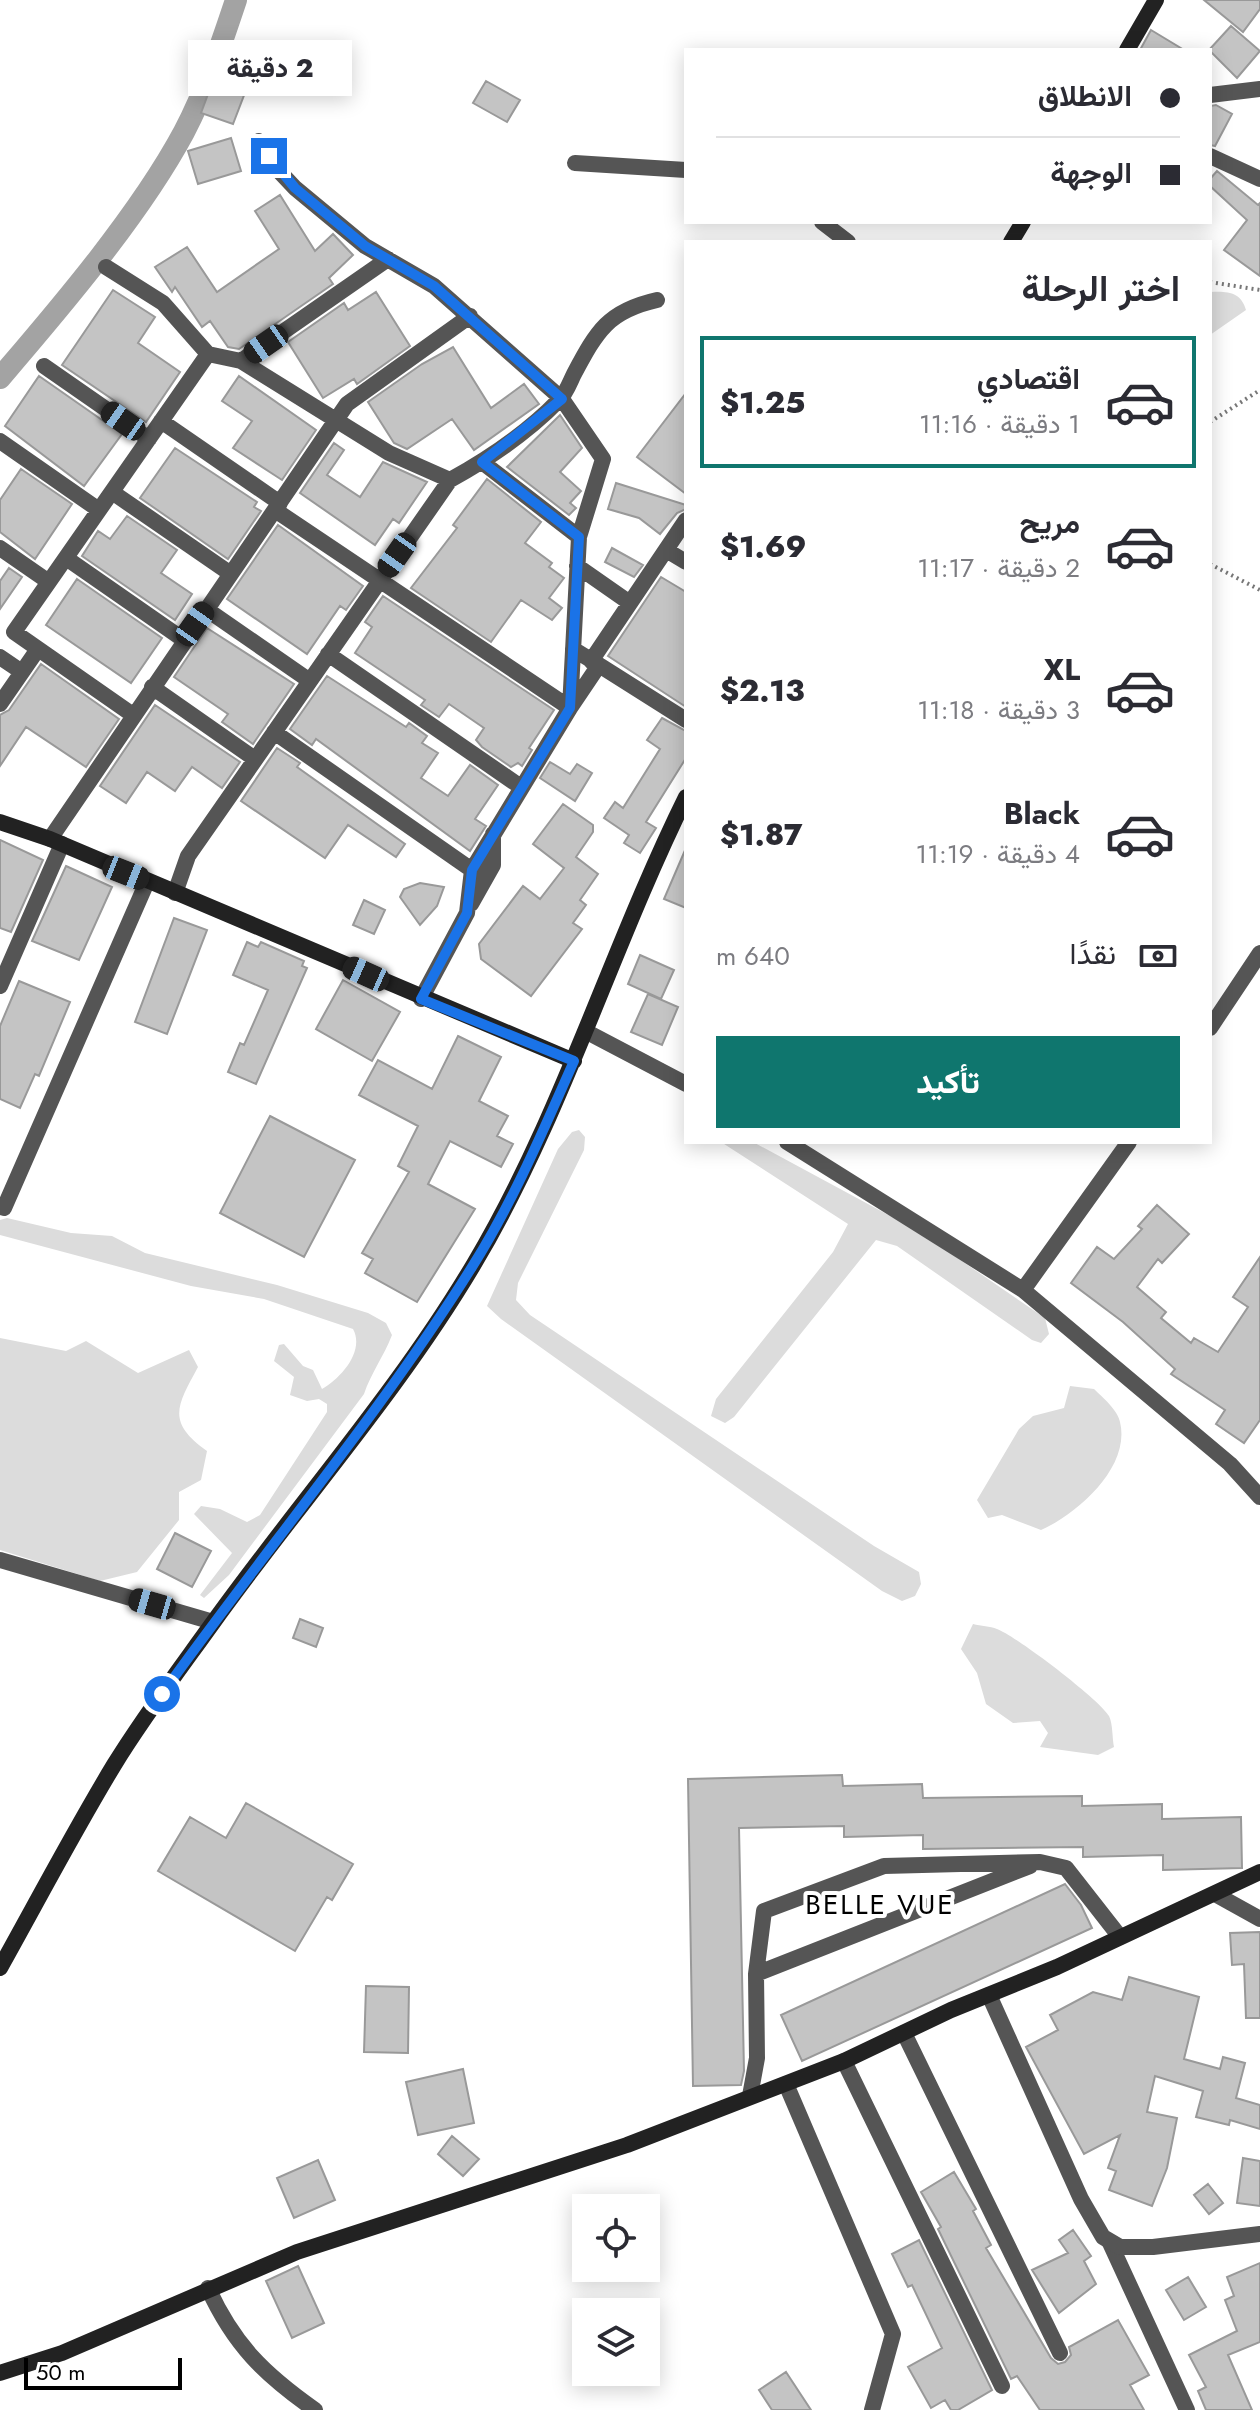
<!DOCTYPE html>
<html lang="ar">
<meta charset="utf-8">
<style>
body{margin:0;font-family:Jost,Vazirmatn,sans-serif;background:#f2f2f3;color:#2b2b33;direction:rtl;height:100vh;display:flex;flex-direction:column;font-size:30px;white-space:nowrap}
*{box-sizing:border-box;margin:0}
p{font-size:26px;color:#7c7c81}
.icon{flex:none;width:44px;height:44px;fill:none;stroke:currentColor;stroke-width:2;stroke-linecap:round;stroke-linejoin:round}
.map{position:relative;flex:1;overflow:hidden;direction:ltr}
.panel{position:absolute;left:684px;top:240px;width:528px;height:904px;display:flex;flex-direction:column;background:#fff;border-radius:0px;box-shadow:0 4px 20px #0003;direction:rtl}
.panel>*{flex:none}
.banner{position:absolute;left:684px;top:48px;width:528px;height:176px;border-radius:0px;box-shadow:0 4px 20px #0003;direction:rtl;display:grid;align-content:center;height:176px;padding:0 32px;background:#fff}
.tools{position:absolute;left:572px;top:2194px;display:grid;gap:16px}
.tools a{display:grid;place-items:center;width:88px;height:88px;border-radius:0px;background:#fff;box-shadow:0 4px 20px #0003;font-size:40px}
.scale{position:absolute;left:24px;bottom:20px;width:158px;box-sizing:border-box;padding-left:8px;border:4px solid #000;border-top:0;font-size:22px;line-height:28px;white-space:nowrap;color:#000;-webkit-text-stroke:6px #fff;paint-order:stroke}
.end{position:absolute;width:36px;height:36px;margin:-18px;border:10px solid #1a73e8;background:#fff;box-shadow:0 0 0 4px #fff}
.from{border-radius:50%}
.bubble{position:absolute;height:56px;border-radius:0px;background:#fff;box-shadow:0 4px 20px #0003;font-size:26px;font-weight:800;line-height:56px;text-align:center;direction:rtl}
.car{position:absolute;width:24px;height:48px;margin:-24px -12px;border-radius:10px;box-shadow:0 0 6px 2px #0007;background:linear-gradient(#222 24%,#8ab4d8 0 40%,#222 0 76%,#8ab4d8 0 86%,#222 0)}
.banner b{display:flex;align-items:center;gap:28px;height:76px;font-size:30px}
.banner b+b{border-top:2px solid #e1e1e2}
.banner i{width:20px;height:20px;background:#2b2b33}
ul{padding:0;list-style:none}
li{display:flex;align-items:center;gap:24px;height:132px;margin:0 16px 12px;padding:0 16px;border:4px solid transparent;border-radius:0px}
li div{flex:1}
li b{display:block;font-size:30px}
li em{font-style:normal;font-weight:800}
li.selected{border-color:#0f766e}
li>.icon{width:72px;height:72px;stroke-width:1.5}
h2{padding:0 32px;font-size:36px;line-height:96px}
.pay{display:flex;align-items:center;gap:20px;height:88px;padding:0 32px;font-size:30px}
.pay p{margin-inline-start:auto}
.button{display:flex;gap:16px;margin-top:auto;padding:16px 32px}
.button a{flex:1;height:92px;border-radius:0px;background:#0f766e;color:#fff;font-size:32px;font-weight:800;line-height:92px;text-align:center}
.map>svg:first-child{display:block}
.green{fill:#dcdcdc}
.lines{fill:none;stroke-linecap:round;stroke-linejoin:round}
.canal{stroke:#a3a3a3;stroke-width:22}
.building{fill:#c4c4c4;stroke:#999;stroke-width:2}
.path{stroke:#777;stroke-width:4;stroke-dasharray:2 4;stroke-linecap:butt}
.minor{stroke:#555;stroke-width:16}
.tertiary{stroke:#555;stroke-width:16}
.secondary{stroke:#222;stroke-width:16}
.route{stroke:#1a73e8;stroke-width:10}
.labels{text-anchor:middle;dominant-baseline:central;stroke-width:8;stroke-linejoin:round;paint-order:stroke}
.quarter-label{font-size:28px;letter-spacing:2px;fill:#000;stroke:#fff}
</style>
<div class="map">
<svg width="1260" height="2410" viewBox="0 0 1260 2410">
<rect width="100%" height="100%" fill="#fff"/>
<!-- green -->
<path class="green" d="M 1210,292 C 1228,291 1241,292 1246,310 L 1210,335 Z
M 579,1130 L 585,1137 L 584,1150 L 518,1283 L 516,1300 L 530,1315 L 874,1546 L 919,1572 L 921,1584 L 915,1596 L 902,1601 L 882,1591 L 501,1319 L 487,1306 L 558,1149 L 572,1132 Z
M 721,1142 L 753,1142 L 918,1231 L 1045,1318 L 1049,1334 L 1041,1343 L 1032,1340 L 897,1246 L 876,1240 L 734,1417 L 725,1423 L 711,1416 L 716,1399 L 833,1252 L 848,1224 Z
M 7,1218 L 71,1233 L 112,1236 L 145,1253 L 277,1285 L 368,1313 L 386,1323 L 392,1335 C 384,1356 371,1373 364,1394 L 229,1575 L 204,1598 L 200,1595 L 232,1553 L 194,1514 L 201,1506 L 220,1509 L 247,1522 L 260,1515 L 327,1412 L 327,1404 L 319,1399 L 307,1401 L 290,1395 L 294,1377 L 274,1361 L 279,1345 L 284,1344 L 303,1366 L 313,1370 L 322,1389 C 341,1378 365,1351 353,1329 L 264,1299 L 191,1286 L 0,1235 L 0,1220 Z
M 0,1338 L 66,1351 L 86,1341 L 138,1373 L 189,1350 L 198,1367 C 177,1406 166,1422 207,1451 L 201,1480 L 179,1492 L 179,1520 L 137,1572 L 100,1581 L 0,1550 Z
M 1070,1386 L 1094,1389 C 1102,1397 1118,1410 1120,1422 C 1131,1467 1077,1514 1041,1530 L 1002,1515 L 988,1518 L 977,1500 L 1019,1429 L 1033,1416 L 1064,1408 Z
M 973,1624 C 981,1626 990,1626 997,1629 C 1016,1636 1100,1700 1109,1716 C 1113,1724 1112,1738 1114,1747 L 1098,1755 L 1040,1747 L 1048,1733 L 1040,1721 L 1013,1723 L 986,1704 L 977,1673 L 961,1649 Z"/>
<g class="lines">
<!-- canal -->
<path class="canal" d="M 0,378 C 61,307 140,214 184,132 C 206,90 221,45 236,0"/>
</g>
<!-- building -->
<path class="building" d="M 1204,0 L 1260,0 L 1260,9 L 1243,32 Z
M 1231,26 L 1260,51 L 1237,78 L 1209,50 Z
M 1151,30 L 1184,50 L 1140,50 Z
M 214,78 L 246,90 L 233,124 L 201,113 Z
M 486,81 L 520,100 L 507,122 L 473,103 Z
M 1216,105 L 1232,114 L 1215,146 L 1210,145 L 1210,106 Z
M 231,138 L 241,171 L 198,184 L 188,151 Z
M 1217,171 L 1258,205 L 1260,203 L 1260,276 L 1224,250 L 1247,220 L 1210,186 L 1210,179 Z
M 280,195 L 315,251 L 333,234 L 353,255 L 329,278 L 333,284 L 239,349 L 228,347 L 210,321 L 202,327 L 175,287 L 172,292 L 155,267 L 187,247 L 217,292 L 279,249 L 255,211 Z
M 113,290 L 155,317 L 138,343 L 180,372 L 146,422 L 62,365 Z
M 376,292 L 410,346 L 357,384 L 354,379 L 323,398 L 288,342 L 344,303 L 348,310 Z
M 453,347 L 491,408 L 524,384 L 539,404 L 474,450 L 452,419 L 407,449 L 394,443 L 368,402 L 422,364 Z
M 39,376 L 122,434 L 84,486 L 5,426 Z
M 239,376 L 316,430 L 282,480 L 233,448 L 252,421 L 222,401 Z
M 686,393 L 686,494 L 637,457 Z
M 560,415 L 582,448 L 560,472 L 581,491 L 570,503 L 576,508 L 569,515 L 507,467 Z
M 334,443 L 344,450 L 327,475 L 360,497 L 383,462 L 427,482 L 399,523 L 393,519 L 375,545 L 300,493 Z
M 175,448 L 257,502 L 254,507 L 261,511 L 228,559 L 140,498 Z
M 21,469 L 72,504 L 35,559 L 0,532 L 0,500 Z
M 487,479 L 541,522 L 525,543 L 552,563 L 549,567 L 564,578 L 549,598 L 562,608 L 552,620 L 521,600 L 491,642 L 411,588 L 457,528 L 453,525 Z
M 616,483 L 686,505 L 686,509 L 677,513 L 660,534 L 639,518 L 608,509 Z
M 127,516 L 177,550 L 161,573 L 192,594 L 175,620 L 82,556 L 98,531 L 110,539 Z
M 278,525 L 363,586 L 346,610 L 340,606 L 307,654 L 227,599 Z
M 612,548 L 643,565 L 634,577 L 605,562 Z
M 9,568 L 22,577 L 0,609 L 0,581 Z
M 661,577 L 686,592 L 686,707 L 608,656 Z
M 77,579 L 162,638 L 131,683 L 46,625 Z
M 383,596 L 554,710 L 529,748 L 532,750 L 522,766 L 518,763 L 511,767 L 482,747 L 476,740 L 484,728 L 449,704 L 439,717 L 421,705 L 425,700 L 355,653 L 372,627 L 365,622 Z
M 207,628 L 294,684 L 253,744 L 222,722 L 228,714 L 174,677 Z
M 41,664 L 119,719 L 86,767 L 26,727 L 0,766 L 0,715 L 9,710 Z
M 327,676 L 406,727 L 409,723 L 427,736 L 422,743 L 438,753 L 421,778 L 448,796 L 470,765 L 498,785 L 475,819 L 486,826 L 470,851 L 316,739 L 312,745 L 290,729 Z
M 155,705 L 240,762 L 222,788 L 192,767 L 175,791 L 147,772 L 126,803 L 100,786 Z
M 662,718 L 686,731 L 686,758 L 646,822 L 656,828 L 640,853 L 624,843 L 629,835 L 604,818 L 615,802 L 623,808 L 660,749 L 647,740 Z
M 277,748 L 300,763 L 297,767 L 405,844 L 396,857 L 348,825 L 325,858 L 241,801 Z
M 550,762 L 570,774 L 577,764 L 592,773 L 575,801 L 540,778 Z
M 563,804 L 593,825 L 593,832 L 576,857 L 598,874 L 580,900 L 586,905 L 573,923 L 582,929 L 531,996 L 481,959 L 479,944 L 523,886 L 540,899 L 564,868 L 533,844 Z
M 0,840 L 43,860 L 11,932 L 0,928 Z
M 686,848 L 686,908 L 664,899 Z
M 66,866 L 112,887 L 79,960 L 32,941 Z
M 420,883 L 444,887 L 437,906 L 420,925 L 400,897 L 404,889 Z
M 364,900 L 385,910 L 374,934 L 353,925 Z
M 174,918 L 207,930 L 167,1034 L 135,1022 Z
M 247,942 L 258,947 L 261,942 L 304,961 L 302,966 L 307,968 L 256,1084 L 228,1072 L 240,1043 L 244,1045 L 268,990 L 233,975 Z
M 640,955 L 674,970 L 661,999 L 628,984 Z
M 343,980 L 400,1012 L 372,1061 L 316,1029 Z
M 19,981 L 70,1002 L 39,1076 L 35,1074 L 20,1108 L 0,1099 L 0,1026 Z
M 648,994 L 678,1007 L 662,1045 L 631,1032 Z
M 458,1036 L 501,1057 L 479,1101 L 508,1116 L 497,1136 L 513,1144 L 501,1167 L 450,1141 L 428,1184 L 475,1209 L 417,1302 L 365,1273 L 373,1259 L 362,1253 L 409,1172 L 398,1166 L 418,1126 L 359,1095 L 378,1060 L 432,1089 Z
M 270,1116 L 355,1160 L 304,1257 L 220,1213 Z
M 1157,1205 L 1189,1234 L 1162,1263 L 1158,1259 L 1137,1287 L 1166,1312 L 1161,1318 L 1191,1343 L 1194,1338 L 1218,1352 L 1248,1307 L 1233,1297 L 1260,1257 L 1260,1420 L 1244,1443 L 1216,1424 L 1225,1410 L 1171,1374 L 1175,1369 L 1123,1322 L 1071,1283 L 1097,1247 L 1114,1259 L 1142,1229 L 1138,1226 Z
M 175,1533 L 211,1551 L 192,1587 L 157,1569 Z
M 300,1619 L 323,1628 L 316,1647 L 293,1638 Z
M 842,1775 L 843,1786 L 922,1784 L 923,1798 L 1082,1796 L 1082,1806 L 1162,1804 L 1162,1819 L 1241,1817 L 1242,1868 L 1163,1870 L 1163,1855 L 1083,1857 L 1083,1847 L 923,1849 L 923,1835 L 844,1837 L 844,1826 L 739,1828 L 744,2071 L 741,2085 L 693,2086 L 688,1779 Z
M 246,1803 L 353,1864 L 332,1900 L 327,1897 L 295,1951 L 158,1871 L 190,1817 L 226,1838 Z
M 1065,1884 L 1081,1905 L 1092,1928 L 802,2061 L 781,2015 Z
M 1260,1932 L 1260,2018 L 1246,2018 L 1244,1964 L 1232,1965 L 1230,1933 Z
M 1129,1977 L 1199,1997 L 1184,2059 L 1220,2069 L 1223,2057 L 1245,2063 L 1236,2098 L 1260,2105 L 1260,2129 L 1230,2120 L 1229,2125 L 1196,2117 L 1203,2091 L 1155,2076 L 1147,2112 L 1177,2118 L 1167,2168 L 1152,2206 L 1109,2190 L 1116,2171 L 1108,2168 L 1120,2135 L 1084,2154 L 1026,2047 L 1058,2030 L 1050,2015 L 1093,1992 L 1122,2000 Z
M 366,1986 L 409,1987 L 408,2053 L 364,2052 Z
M 463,2069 L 474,2123 L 418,2135 L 406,2082 Z
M 452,2136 L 479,2159 L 463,2176 L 438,2154 Z
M 1243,2158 L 1260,2161 L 1260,2206 L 1237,2203 Z
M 318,2160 L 335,2200 L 294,2218 L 277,2178 Z
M 954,2172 L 976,2209 L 973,2211 L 991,2245 L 986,2248 L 1051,2358 L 1058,2364 L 1065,2362 L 1071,2355 L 1069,2347 L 1118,2320 L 1149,2375 L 1130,2385 L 1144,2410 L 1040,2410 L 1017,2376 L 1011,2379 L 938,2229 L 941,2227 L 921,2192 Z
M 1208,2184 L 1223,2203 L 1209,2214 L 1194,2195 Z
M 1073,2230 L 1091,2256 L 1084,2261 L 1096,2284 L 1059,2313 L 1032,2270 L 1068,2253 L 1059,2240 Z
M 919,2240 L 992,2390 L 958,2410 L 951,2410 L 945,2400 L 931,2408 L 908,2367 L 942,2348 L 912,2285 L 908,2287 L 892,2254 Z
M 1260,2263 L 1260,2342 L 1228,2355 L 1252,2410 L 1206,2410 L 1198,2391 L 1206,2387 L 1189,2355 L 1237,2331 L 1225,2300 L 1234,2296 L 1227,2277 Z
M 298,2266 L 324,2323 L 292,2338 L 266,2281 Z
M 1188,2277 L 1206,2307 L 1184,2320 L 1166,2290 Z
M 786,2372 L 811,2410 L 772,2410 L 759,2390 Z"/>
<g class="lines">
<!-- path -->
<path class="path" d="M 1210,282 L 1260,290
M 1210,422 L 1260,390
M 1210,564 L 1260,590"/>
<!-- minor -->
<path class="minor" d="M 1210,95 L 1260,89
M 259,141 L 279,171 L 295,188 L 365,246 L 434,286 L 562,399 L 603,459 L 579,537 L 570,708 L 472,870 L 467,913 L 421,999
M 1210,156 L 1260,179
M 575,163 L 686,170
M 822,222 L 848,242
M 106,267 L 163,303 L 208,354 L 241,361 L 389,453 L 450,480 C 488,459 528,432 559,400 C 566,394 570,382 574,374 C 597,331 608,311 657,300
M 241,361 L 388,259
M 44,366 L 149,439
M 161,421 L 280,503
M 0,441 L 99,510
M 482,462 L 579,537
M 112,492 L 231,574
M 275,510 L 570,708 L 599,665 L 573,649
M 0,548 L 49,582
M 666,550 L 686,562
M 66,558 L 184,640
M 577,566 L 630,603
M 206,609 L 310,681
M 328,654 L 521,787
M 0,657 L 22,672
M 591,661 L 686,520
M 599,665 L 686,720
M 152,687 L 255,759
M 0,704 L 38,649
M 133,715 L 14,632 L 208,354
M 274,732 L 472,870
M 50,839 L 347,404 L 470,316
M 175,893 L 188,856 L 450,480
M 471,904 L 493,865 L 493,834
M 0,986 L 62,844
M 1210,1028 L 1260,953
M 587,1032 L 686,1084
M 787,1142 L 1023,1290 L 1230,1464 L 1260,1497
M 4,1208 L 147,882
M 1023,1290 L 1129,1142
M 0,1560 L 213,1622
M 1215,1894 L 1260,1919
M 756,1974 L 1030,1866
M 904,2033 L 1060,2353
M 844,2061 L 1002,2386
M 786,2084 L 893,2334 L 872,2410
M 750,2096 L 757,2058 L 756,1974 L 764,1911 L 884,1866 L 1040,1862 L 1066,1868 L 1120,1937
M 1110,2243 L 1187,2410
M 208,2288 C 234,2345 264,2374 315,2410"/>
<!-- tertiary -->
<path class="tertiary" d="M 989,1995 L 1081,2199 L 1103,2237 L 1120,2247 L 1153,2247 L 1260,2234"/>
<!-- secondary -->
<path class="secondary" d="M 1127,50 L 1156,0
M 1011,242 L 1023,222
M 0,822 L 50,839 L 574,1061
M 0,1968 C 38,1900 74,1831 114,1765 C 144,1716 179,1670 212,1624 C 298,1504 398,1392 474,1264 C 562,1116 610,951 686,797
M 0,2373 L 62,2353 L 297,2252 L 627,2145 L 844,2061 L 951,2010 L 1057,1967 L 1260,1872"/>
</g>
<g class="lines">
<!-- route -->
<path class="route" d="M 162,1694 C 264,1551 379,1416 472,1267 C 513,1202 543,1131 574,1061 L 421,999 L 467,913 L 472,870 L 570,708 L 579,537 L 482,462 L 562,399 L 434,286 L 365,246 L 347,231 L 295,188 L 269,156"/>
</g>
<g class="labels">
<!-- quarter labels -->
<g class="quarter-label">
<text x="880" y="1904">BELLE VUE</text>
</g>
</g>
</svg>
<div class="tools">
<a><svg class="icon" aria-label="locate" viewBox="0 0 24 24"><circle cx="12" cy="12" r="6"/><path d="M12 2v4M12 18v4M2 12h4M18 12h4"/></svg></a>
<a><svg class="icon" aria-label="layers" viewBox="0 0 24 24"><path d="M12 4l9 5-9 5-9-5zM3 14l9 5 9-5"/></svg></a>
</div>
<div class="scale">50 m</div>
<i class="end from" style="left:162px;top:1694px"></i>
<i class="end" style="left:269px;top:156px"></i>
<div class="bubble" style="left:188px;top:40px;width:164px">2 دقيقة</div>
<i class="car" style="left:266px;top:344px;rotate:235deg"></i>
<i class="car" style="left:123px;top:421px;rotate:305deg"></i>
<i class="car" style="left:397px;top:555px;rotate:215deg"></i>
<i class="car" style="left:195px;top:624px;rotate:35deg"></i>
<i class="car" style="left:126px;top:873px;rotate:112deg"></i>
<i class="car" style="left:366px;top:974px;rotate:294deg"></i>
<i class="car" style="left:152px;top:1604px;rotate:286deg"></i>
<div class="banner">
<b><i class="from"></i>الانطلاق</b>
<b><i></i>الوجهة</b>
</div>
<section class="panel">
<h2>اختر الرحلة</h2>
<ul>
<li class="selected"><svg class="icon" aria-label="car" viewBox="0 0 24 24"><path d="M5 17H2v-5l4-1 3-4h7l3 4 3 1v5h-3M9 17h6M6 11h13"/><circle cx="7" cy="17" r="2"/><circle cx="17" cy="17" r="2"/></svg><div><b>اقتصادي</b><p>1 دقيقة · 11:16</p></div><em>$1.25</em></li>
<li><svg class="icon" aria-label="car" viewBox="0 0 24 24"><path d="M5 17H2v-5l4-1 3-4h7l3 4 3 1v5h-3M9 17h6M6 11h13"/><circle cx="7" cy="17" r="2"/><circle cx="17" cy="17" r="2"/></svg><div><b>مريح</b><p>2 دقيقة · 11:17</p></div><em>$1.69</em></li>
<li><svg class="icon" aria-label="car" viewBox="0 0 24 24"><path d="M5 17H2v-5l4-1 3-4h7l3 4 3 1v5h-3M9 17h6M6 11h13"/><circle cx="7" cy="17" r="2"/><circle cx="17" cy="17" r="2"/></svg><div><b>XL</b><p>3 دقيقة · 11:18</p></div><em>$2.13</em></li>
<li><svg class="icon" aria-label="car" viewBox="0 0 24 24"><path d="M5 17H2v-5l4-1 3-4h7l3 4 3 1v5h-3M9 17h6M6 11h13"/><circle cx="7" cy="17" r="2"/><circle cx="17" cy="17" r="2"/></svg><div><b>Black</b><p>4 دقيقة · 11:19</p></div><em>$1.87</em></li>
</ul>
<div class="pay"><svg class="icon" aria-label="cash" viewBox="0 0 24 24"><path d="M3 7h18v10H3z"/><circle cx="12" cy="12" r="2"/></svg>نقدًا<p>640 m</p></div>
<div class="button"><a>تأكيد</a></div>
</section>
</div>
